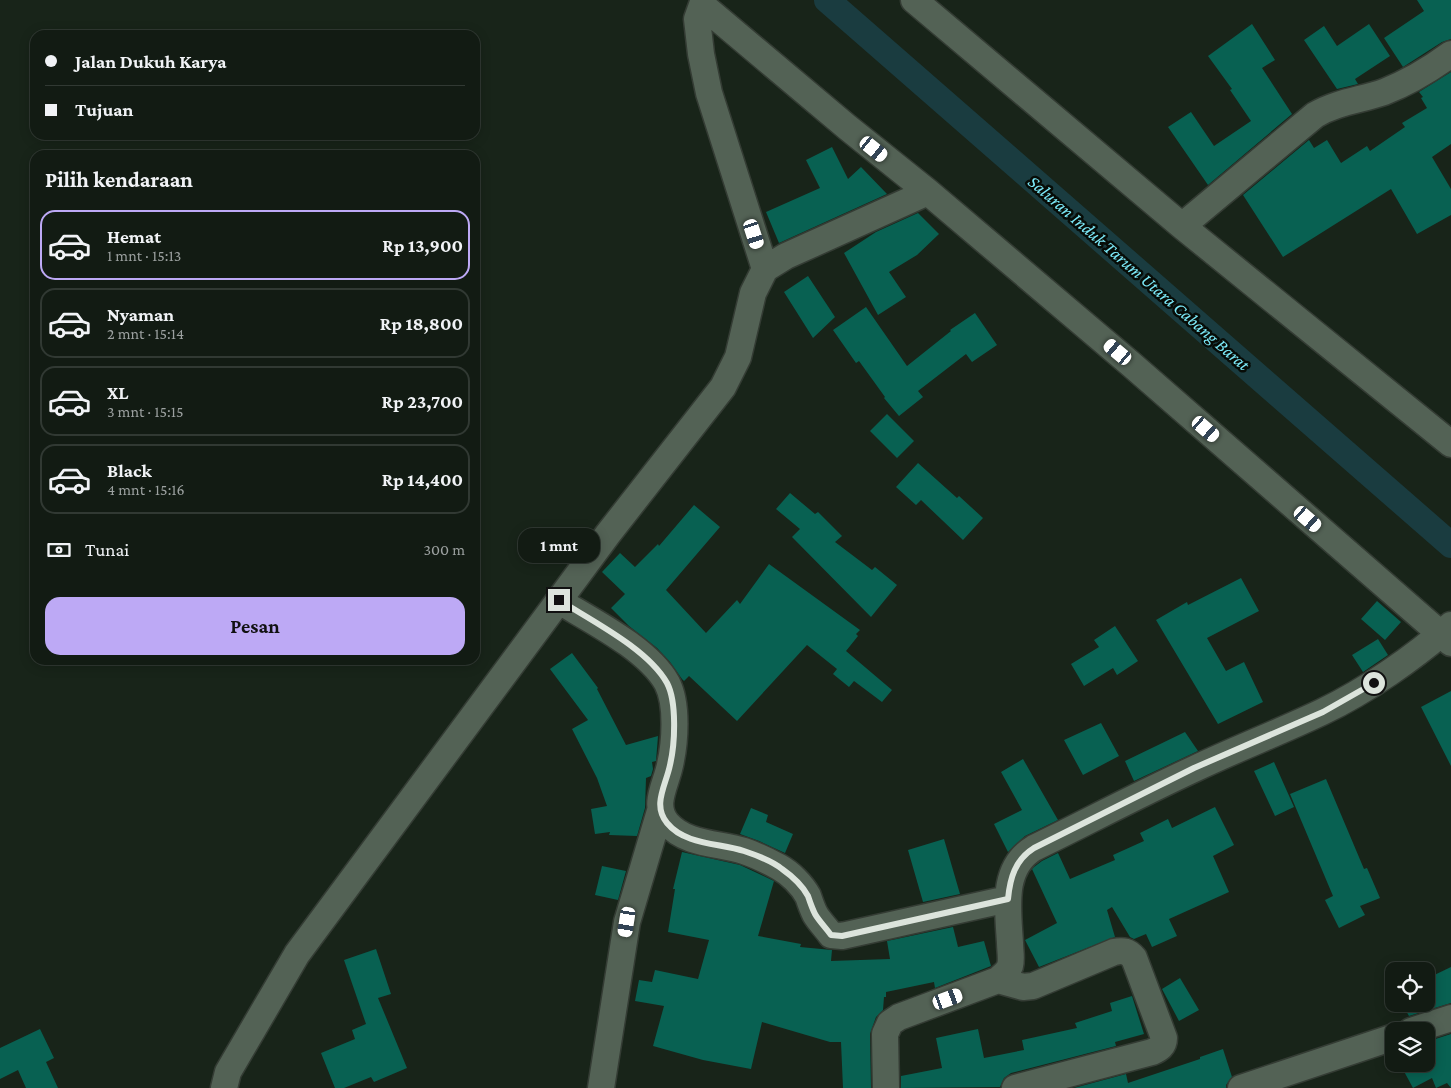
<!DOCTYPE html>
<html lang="id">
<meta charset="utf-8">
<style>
body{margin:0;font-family:"Crimson Pro",serif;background:#1f2821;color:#f1f3f6;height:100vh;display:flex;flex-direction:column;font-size:19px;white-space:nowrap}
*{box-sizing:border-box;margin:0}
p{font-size:16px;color:#9ca1a0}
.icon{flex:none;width:28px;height:28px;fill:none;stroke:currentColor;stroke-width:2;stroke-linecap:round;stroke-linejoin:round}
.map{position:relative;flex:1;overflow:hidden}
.drawer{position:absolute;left:30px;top:150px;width:450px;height:515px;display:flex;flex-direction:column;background:#121b13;border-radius:15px;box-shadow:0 2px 12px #0003,0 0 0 1px #313933}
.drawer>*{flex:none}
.top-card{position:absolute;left:30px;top:30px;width:450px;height:110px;border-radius:15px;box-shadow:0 2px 12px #0003,0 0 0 1px #313933;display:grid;align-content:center;height:110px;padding:0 15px;background:#121b13}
.controls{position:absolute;left:1385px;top:962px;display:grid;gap:10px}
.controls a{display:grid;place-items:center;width:50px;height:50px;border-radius:10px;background:#121b13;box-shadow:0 2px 12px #0003,0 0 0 1px #313933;font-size:25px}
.end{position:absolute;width:22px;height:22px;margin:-11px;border:6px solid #dce4dc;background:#111;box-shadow:0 0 0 2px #111}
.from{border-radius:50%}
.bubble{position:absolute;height:35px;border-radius:15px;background:#121b13;box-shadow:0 2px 12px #0003,0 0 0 1px #313933;font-size:16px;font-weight:700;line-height:35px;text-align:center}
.car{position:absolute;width:15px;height:30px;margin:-15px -8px;border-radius:6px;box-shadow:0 0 4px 1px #0007;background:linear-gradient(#fff 24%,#345 0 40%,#fff 0 76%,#345 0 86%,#fff 0)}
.top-card b{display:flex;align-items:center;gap:18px;height:48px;font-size:19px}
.top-card b+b{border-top:1px solid #313933}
.top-card i{width:12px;height:12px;background:#f1f3f6}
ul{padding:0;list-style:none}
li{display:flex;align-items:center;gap:15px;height:70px;margin:0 10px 8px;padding:0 5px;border:2px solid #313933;border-radius:15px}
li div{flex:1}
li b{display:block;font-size:19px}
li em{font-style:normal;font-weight:700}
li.selected{border-color:#bda9f5}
li>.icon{width:45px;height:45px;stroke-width:1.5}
h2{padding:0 15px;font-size:22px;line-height:60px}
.pay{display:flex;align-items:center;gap:12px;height:55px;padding:0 15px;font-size:19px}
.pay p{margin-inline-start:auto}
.cta{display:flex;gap:10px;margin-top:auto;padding:10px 15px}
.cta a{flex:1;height:58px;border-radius:15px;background:#bda9f5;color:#111;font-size:20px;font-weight:700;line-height:58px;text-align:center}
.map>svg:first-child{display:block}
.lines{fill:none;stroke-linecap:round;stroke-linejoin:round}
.canal{stroke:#1a3c40;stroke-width:26}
.building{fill:#086152}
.minor-casing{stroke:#343c34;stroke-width:29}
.minor{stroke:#536255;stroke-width:26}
.route{stroke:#dce4dc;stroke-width:6}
.labels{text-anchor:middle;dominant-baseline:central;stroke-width:5;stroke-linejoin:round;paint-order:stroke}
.water-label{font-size:18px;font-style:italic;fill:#7ceaf9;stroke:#070c07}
</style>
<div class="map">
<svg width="1451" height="1088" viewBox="0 0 1451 1088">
<rect width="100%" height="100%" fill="#182419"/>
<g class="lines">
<!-- canal -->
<path class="canal" d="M 827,0 L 1451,545"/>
</g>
<!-- building -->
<path class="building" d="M 1417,0 L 1451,0 L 1451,39 L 1442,42 L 1403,67 L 1384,38 L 1424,11 Z
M 1252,24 L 1275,60 L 1262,68 L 1292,114 L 1208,185 L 1168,127 L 1191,112 L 1214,146 L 1251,121 L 1230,90 L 1232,89 L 1208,56 Z
M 1369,24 L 1390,56 L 1355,79 L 1358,84 L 1337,89 L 1304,40 L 1324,26 L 1337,46 Z
M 1451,72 L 1451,144 L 1432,157 L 1451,189 L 1451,215 L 1417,234 L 1391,189 L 1283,257 L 1243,195 L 1309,140 L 1314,148 L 1327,140 L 1341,163 L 1367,146 L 1370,151 L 1405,127 L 1402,123 L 1427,108 L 1421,98 L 1423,97 L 1419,92 Z
M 832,147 L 848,179 L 861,167 L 887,194 L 779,243 L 766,212 L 820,188 L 806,160 Z
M 918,213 L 939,234 L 917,255 L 889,272 L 906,297 L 878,315 L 844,253 L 876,232 Z
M 808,276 L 835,317 L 813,338 L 784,292 Z
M 866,307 L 907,366 L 951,331 L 950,330 L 975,313 L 997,345 L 972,362 L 966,354 L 918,391 L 923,397 L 899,416 L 884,398 L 885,397 L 859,361 L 856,363 L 833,330 Z
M 887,414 L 914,441 L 897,458 L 870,431 Z
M 918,463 L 957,498 L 959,496 L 983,518 L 963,540 L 921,500 L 916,505 L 896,487 Z
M 790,493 L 815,514 L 818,512 L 842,536 L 835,542 L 872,570 L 875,567 L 897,585 L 871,617 L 792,537 L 800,529 L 776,509 Z
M 694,505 L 720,527 L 666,590 L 706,633 L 737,600 L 740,604 L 769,564 L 860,630 L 856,634 L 858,636 L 846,651 L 892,690 L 882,702 L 854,681 L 849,687 L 833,674 L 837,669 L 807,645 L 737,721 L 689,676 L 684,681 L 682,679 L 670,662 L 657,648 L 629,626 L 611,608 L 625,594 L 602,572 L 620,553 L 635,567 L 658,544 L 659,546 Z
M 1241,578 L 1259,611 L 1207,638 L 1226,671 L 1244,662 L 1263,702 L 1218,724 L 1156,620 L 1187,602 L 1188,605 Z
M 1377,601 L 1401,622 L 1385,640 L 1361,619 Z
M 1115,626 L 1138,661 L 1117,675 L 1113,668 L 1084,686 L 1071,664 L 1099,647 L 1094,640 Z
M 1378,639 L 1388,655 L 1363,672 L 1352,655 Z
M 572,653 L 598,688 L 597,689 L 626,745 L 658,736 L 656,761 L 652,762 L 653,769 L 651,776 L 646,778 L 645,808 L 637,836 L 609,835 L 610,832 L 595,834 L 591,809 L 607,806 L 597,778 L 572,729 L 588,720 L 550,669 Z
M 1451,691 L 1451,766 L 1421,707 Z
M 1101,723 L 1119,756 L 1083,775 L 1064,740 Z
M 1185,732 L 1198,751 L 1134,781 L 1125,761 Z
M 1023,759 L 1058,820 L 1025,836 L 1008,852 L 994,824 L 1022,810 L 1001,772 Z
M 1274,762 L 1294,807 L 1275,816 L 1254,771 Z
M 1326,779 L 1364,869 L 1367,868 L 1380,898 L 1360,906 L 1365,915 L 1339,928 L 1325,900 L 1333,896 L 1290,794 Z
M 1215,807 L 1234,845 L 1213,856 L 1229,892 L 1169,919 L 1177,936 L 1152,947 L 1146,934 L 1134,939 L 1130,937 L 1112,907 L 1107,910 L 1115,937 L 1039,967 L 1025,940 L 1057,923 L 1032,869 L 1034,867 L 1042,861 L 1058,853 L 1070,879 L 1115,860 L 1113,855 L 1144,841 L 1140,833 L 1168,819 L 1172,828 Z
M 751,808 L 768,815 L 766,822 L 793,834 L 785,853 L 759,841 L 740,834 Z
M 944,839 L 960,894 L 923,902 L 908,850 Z
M 682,852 L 740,865 L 774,881 L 758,936 L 801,944 L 800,947 L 832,950 L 831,961 L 890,959 L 887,941 L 953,927 L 958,947 L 984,941 L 991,966 L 935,988 L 934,982 L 886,992 L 886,997 L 884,997 L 883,1010 L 876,1017 L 870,1034 L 871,1088 L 843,1088 L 841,1042 L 830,1042 L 762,1022 L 751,1069 L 703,1060 L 653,1046 L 664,1006 L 635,1001 L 639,980 L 652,982 L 655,970 L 698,979 L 709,940 L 668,932 L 675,889 L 673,889 Z
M 602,866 L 626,871 L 618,900 L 595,895 Z
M 376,949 L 391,994 L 378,998 L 407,1068 L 374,1082 L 371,1077 L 344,1088 L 335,1088 L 321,1053 L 355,1039 L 352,1030 L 366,1024 L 344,960 Z
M 1451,967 L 1451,1003 L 1409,1016 L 1402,1004 L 1426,1004 L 1426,979 Z
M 1180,978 L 1199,1010 L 1179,1021 L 1162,989 Z
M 1132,996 L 1144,1034 L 1115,1042 L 1116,1046 L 1011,1073 L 1004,1078 L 1000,1087 L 901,1088 L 901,1076 L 942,1068 L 936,1038 L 978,1029 L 984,1058 L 1024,1050 L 1022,1040 L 1077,1028 L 1075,1023 L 1112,1011 L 1110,1003 Z
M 40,1029 L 54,1058 L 46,1062 L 58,1088 L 26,1088 L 18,1070 L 0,1079 L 0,1048 Z
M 1451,1034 L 1451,1088 L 1447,1083 L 1436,1088 L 1432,1078 L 1413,1088 L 1400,1064 L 1436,1064 L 1426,1046 L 1426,1042 Z
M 1223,1049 L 1232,1077 L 1226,1085 L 1226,1088 L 1074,1088 L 1126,1074 L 1128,1083 L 1200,1059 L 1200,1057 Z"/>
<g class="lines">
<!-- minor casing -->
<g class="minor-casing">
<path id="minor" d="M 914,0 L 1182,226 L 1451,444
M 1182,226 L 1315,115 C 1337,102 1361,100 1384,92 C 1407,83 1432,68 1451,54
M 765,269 L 709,93 L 701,54 L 697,19 L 702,5 L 847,127 L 928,192 L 1132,365 L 1451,643
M 559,601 C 592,621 648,649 667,683 C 678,704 675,743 670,765 C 666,785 652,805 667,823 C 686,845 719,843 744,851 C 756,855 768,861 779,867 C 790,873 802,885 808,896 C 810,902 812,908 815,914 C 819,921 826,928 831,935 L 842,936 L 1008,899
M 998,980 L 1023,987 L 1033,986 L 1114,952 C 1123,950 1128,951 1134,958 L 1164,1038 C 1164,1046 1159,1049 1152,1052 L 1015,1088
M 1411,1031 L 1451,1018
M 224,1088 L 228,1072 L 297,954 L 608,534 L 723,387 L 738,357 L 753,293 L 765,269 L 786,256 L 928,192
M 601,1088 L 627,922 L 660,811
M 886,1088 L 885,1034 L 890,1023 L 899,1017 L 998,980 C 1002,976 1008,972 1010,966 C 1012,959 1010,950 1010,943 C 1008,909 1001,868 1034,848 C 1087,822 1140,794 1194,769 C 1236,749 1280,732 1322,712 C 1366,691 1415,657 1451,625
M 1241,1088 L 1394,1037"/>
</g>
<!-- minor -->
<use href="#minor" class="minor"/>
</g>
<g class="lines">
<!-- route -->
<path class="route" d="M 559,600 C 592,621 648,649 667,683 C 677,702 675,744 670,765 C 666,785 652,805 667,823 C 685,845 719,843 744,851 C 756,855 772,861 782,869 C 792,876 802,885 808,896 C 810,902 812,908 815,914 C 819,921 826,928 831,935 L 842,936 L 1008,899 C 1010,878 1015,860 1034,848 L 1194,768 L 1323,712 L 1374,683"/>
</g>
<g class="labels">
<!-- water labels -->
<g class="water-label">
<text transform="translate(1139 273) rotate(41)">Saluran Induk Tarum Utara Cabang Barat</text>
</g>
</g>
</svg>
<div class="controls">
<a><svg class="icon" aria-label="locate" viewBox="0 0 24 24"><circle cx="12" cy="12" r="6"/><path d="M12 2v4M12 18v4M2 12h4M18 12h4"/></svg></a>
<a><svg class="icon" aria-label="layers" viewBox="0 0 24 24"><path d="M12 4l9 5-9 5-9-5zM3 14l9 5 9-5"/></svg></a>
</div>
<i class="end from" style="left:1374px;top:683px"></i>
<i class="end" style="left:559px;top:600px"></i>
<div class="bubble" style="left:518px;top:528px;width:82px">1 mnt</div>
<i class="car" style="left:874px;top:149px;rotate:129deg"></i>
<i class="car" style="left:754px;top:234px;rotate:162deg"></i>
<i class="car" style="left:1118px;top:352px;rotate:310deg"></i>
<i class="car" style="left:1206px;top:429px;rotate:131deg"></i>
<i class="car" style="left:1308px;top:519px;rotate:131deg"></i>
<i class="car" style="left:627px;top:922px;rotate:189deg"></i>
<i class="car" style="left:948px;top:999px;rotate:70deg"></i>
<div class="top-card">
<b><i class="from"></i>Jalan Dukuh Karya</b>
<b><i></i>Tujuan</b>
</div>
<section class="drawer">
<h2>Pilih kendaraan</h2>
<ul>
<li class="selected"><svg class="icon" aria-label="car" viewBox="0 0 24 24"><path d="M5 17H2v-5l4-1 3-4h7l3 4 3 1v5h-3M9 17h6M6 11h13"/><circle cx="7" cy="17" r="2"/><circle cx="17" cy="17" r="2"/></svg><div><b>Hemat</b><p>1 mnt · 15:13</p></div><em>Rp 13,900</em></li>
<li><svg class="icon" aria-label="car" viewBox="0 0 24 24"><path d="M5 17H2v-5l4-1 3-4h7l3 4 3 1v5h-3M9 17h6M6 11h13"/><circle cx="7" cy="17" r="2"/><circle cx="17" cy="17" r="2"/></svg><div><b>Nyaman</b><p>2 mnt · 15:14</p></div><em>Rp 18,800</em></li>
<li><svg class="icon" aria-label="car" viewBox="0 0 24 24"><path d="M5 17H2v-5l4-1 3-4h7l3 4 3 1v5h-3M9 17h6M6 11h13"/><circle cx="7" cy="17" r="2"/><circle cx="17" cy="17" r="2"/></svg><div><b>XL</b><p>3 mnt · 15:15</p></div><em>Rp 23,700</em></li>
<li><svg class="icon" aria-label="car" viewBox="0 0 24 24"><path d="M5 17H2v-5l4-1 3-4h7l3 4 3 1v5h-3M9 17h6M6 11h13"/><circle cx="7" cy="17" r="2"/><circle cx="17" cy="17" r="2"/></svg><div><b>Black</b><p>4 mnt · 15:16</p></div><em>Rp 14,400</em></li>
</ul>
<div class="pay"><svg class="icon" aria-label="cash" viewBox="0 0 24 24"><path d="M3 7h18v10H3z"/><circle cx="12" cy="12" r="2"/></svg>Tunai<p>300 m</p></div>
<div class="cta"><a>Pesan</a></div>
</section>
</div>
